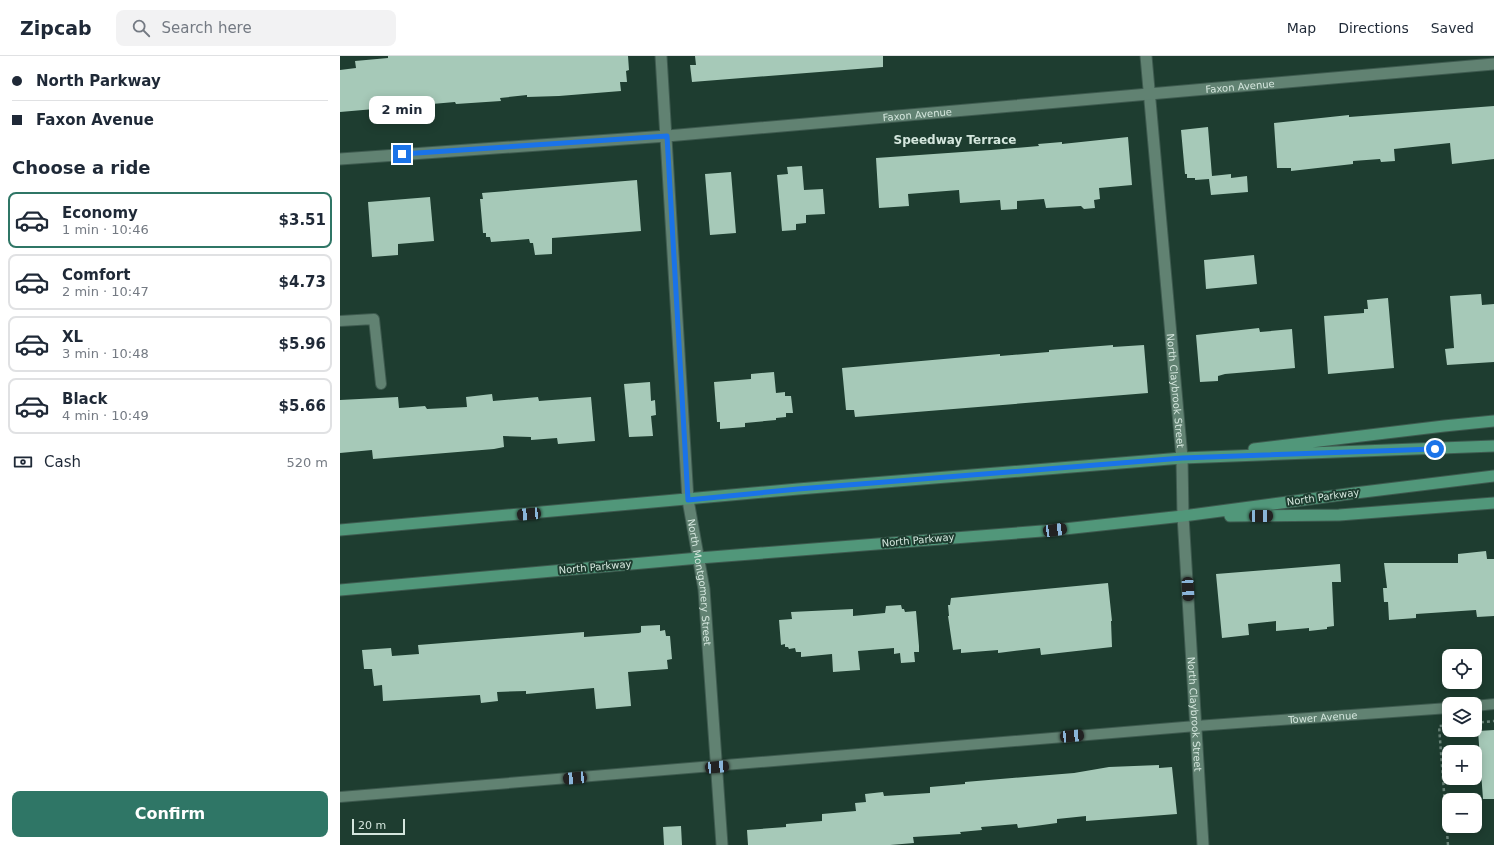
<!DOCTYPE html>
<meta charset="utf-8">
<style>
body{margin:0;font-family:"DejaVu Sans",sans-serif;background:#f2f2f3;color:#1f2937;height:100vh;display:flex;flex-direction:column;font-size:15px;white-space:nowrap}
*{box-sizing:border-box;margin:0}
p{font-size:13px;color:#747a83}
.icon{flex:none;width:22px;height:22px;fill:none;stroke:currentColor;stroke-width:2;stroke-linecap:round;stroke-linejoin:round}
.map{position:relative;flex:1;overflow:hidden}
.drawer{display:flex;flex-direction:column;background:#fff;width:340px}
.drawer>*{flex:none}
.hud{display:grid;align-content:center;height:88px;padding:0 12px;background:#fff}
.fabs{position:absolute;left:1102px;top:593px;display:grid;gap:8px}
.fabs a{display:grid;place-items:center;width:40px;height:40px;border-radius:8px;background:#fff;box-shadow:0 2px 10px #0003;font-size:20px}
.scale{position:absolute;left:12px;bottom:10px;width:53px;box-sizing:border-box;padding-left:4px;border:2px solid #d4e6dd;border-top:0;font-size:11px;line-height:14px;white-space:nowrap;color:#d4e6dd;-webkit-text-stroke:3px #1e3d30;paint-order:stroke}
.end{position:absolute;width:18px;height:18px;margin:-9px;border:5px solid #1a73e8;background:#fff;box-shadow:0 0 0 2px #fff}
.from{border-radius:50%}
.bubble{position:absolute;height:28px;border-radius:8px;background:#fff;box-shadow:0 2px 10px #0003;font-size:13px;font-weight:700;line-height:28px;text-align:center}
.car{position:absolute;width:12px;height:24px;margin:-12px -6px;border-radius:5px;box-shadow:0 0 3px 1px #0007;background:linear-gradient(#222 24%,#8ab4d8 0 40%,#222 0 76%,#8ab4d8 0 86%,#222 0)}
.hud b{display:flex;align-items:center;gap:14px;height:38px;font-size:15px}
.hud b+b{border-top:1px solid #e0e1e3}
.hud i{width:10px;height:10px;background:#1f2937}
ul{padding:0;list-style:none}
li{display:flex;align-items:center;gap:12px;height:56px;margin:0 8px 6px;padding:0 4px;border:2px solid #e0e1e3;border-radius:8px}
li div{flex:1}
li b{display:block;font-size:15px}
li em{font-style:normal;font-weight:700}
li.active{border-color:#2f7666}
li>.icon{width:36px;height:36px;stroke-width:1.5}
h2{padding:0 12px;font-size:18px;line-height:48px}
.pay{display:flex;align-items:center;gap:10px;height:44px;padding:0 12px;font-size:15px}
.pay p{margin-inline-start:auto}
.button{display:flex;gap:8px;margin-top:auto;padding:8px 12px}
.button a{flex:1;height:46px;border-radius:8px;background:#2f7666;color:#fff;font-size:16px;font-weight:700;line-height:46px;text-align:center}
header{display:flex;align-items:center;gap:24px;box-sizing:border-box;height:56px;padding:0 20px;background:#fff;border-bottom:1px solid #e0e1e3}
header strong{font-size:19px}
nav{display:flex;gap:22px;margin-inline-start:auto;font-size:14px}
.search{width:280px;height:36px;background:#f2f2f3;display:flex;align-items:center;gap:10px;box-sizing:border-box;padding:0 14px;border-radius:8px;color:#747a83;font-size:15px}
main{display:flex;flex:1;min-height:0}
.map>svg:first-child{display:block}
.building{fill:#a6c9b8}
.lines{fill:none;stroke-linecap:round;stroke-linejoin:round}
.service-casing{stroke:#3e5a4f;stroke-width:12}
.minor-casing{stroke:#3e5a4f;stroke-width:13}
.primary-casing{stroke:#3e5a4f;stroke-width:13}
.path{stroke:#6a8479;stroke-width:2.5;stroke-dasharray:3 3;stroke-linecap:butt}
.service{stroke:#618272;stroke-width:10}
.minor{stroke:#618272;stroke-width:11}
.primary{stroke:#51977a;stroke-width:11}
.route{stroke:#1a73e8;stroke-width:5}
.labels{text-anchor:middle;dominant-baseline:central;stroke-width:4;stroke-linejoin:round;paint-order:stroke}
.street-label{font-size:10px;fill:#d4e6dd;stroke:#1e3d30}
.quarter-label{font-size:12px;font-weight:bold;fill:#d4e6dd;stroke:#1e3d30}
</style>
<header>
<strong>Zipcab</strong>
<div class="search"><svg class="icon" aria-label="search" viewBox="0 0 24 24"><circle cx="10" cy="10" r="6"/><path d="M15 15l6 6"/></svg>Search here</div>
<nav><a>Map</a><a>Directions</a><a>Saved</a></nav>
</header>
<main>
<section class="drawer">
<div class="hud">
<b><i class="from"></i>North Parkway</b>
<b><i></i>Faxon Avenue</b>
</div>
<h2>Choose a ride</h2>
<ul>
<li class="active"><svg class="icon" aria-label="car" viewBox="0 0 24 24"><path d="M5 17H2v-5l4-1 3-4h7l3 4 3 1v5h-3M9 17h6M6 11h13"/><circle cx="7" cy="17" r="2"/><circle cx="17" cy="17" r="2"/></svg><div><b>Economy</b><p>1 min · 10:46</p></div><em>$3.51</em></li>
<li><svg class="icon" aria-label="car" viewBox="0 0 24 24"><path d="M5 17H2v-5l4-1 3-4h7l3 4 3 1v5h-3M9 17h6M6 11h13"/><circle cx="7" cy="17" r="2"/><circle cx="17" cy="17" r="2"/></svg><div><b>Comfort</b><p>2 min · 10:47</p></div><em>$4.73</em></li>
<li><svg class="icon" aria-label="car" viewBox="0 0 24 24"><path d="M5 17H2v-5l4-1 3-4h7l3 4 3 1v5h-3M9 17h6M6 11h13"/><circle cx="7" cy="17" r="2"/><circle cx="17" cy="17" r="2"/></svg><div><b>XL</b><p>3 min · 10:48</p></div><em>$5.96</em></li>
<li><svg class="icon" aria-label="car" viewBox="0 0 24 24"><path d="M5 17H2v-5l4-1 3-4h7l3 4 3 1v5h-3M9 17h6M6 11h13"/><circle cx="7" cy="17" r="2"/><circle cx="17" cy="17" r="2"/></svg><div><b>Black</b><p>4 min · 10:49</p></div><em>$5.66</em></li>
</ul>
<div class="pay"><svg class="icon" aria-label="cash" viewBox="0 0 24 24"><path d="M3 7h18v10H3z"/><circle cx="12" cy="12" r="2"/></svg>Cash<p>520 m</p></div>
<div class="button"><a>Confirm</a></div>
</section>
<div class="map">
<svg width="1154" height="789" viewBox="0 0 1154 789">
<rect width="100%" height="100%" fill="#1e3d30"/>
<!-- building -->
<path class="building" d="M 48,0 L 288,0 L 289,14 L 286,15 L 287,26 L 280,26 L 281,35 L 219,40 L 187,41 L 187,39 L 160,42 L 161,45 L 116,48 L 115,46 L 0,56 L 0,14 L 16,12 L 15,5 L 48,2 Z
M 355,0 L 543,0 L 543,11 L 352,26 L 350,9 L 356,9 Z
M 1154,50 L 1154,103 L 1112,108 L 1110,87 L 1054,93 L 1055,105 L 1041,106 L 1040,103 L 1013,105 L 1013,108 L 951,115 L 951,112 L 937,112 L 934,67 L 1009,59 L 1009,61 Z
M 868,71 L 872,120 L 891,118 L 891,122 L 907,120 L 908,136 L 871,139 L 869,123 L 855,124 L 855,122 L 847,122 L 847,118 L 845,118 L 841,74 Z
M 788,81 L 792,129 L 759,132 L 760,143 L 754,144 L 755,152 L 744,153 L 741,150 L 706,152 L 704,143 L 677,145 L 677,153 L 661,154 L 660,144 L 620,147 L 619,134 L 568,138 L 569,150 L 539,152 L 536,102 L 651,94 L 699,90 L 698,88 L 722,86 L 722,88 Z
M 462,110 L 464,134 L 483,133 L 485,158 L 466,159 L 466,167 L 456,168 L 456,174 L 442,175 L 437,119 L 448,118 L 447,111 Z
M 391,116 L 396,177 L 370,179 L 365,118 Z
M 297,124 L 301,175 L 212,182 L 212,198 L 195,199 L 193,187 L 190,187 L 189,183 L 151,186 L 150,181 L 146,181 L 146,177 L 143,177 L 140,143 L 143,143 L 142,137 Z
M 90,141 L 94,185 L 58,188 L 58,199 L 32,201 L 28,146 Z
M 914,199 L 917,228 L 866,233 L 864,204 Z
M 1141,238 L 1142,249 L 1154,248 L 1154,306 L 1107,309 L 1105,293 L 1114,292 L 1110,240 Z
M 1048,242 L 1054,312 L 988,318 L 984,260 L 1024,257 L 1024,253 L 1028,253 L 1027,244 Z
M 919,272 L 920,276 L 952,273 L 955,312 L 885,318 L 878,320 L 878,325 L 860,326 L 856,279 Z
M 773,289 L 773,291 L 804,289 L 808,337 L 515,361 L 514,354 L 506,354 L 502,312 L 660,298 L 660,300 L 709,296 L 709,294 Z
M 434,316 L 436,337 L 445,336 L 445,340 L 451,340 L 453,357 L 446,357 L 446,361 L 436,362 L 436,364 L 405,367 L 405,371 L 380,373 L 380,366 L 377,366 L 374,326 L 411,323 L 411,318 Z
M 310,326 L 311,345 L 315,344 L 316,359 L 311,360 L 313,380 L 289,381 L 284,328 Z
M 152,338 L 153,345 L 198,341 L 199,345 L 251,341 L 255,385 L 218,388 L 217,382 L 191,384 L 191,381 L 163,380 L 164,391 L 154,393 L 33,403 L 32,394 L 0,397 L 0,344 L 58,341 L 59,352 L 85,350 L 87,353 L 127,351 L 126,341 Z
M 1146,495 L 1147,503 L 1154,503 L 1154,560 L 1137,561 L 1136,554 L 1076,558 L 1076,562 L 1049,564 L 1048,546 L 1044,546 L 1043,532 L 1047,532 L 1044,507 L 1118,507 L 1118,498 Z
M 1000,508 L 1001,526 L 992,526 L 994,570 L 987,571 L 987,573 L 969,575 L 969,572 L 936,575 L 936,565 L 908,568 L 909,579 L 882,582 L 876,518 Z
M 768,527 L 772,565 L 771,565 L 772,591 L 701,599 L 700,592 L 658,597 L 658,594 L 621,597 L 621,593 L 613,594 L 608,560 L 609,560 L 608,549 L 610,549 L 611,542 Z
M 561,549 L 562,553 L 564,553 L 565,556 L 576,555 L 579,590 L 579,596 L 574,596 L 575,606 L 561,607 L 560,597 L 554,598 L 554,592 L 518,595 L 520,614 L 493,616 L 492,598 L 461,601 L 461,596 L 456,596 L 455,592 L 449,593 L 448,591 L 445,591 L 445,588 L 441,589 L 439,564 L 452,563 L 451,556 L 513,553 L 513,560 L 545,557 L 546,550 Z
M 320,569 L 320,575 L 325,574 L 326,580 L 330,580 L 332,603 L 327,604 L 328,613 L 288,616 L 291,650 L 256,653 L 254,632 L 186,638 L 186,635 L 157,636 L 158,645 L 141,647 L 140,639 L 43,645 L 42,629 L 34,630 L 32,613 L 24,613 L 22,594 L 51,592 L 52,600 L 79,598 L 78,589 L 244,576 L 244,581 L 299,577 L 301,576 L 301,570 Z
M 1154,674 L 1154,743 L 1143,743 L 1138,675 Z
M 819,709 L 819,712 L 832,711 L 837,758 L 746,765 L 746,760 L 717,763 L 717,767 L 695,770 L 678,772 L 677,768 L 641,771 L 642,774 L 620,776 L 621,778 L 573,781 L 574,787 L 550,789 L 408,789 L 407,774 L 446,771 L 446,768 L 482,765 L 482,758 L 516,755 L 515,747 L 526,746 L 525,738 L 543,736 L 544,740 L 590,737 L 590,731 L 625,728 L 625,726 L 734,717 L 769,711 Z
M 341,770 L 342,789 L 324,789 L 323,771 Z"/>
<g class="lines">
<!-- service casing -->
<g class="service-casing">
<g id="service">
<path d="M 0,265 L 34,263 L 41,328"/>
<path d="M 1135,650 L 1154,648"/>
<path id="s1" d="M 0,741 L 856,670 L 1109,652"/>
</g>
</g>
<!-- minor casing -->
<g class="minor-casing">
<g id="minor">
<path id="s2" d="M 321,0 L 348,444 L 364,533 L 382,789"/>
<path id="s3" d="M 806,0 L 842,402 L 843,460 L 863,789"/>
<path id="s4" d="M 0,103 L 327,80 L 1154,8"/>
</g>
</g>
<!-- primary casing -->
<g class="primary-casing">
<path id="primary" d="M 914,393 L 1104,370 L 1154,365
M 890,460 L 999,459 L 1154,447
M 0,474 L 458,433 L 842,402 L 1154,390
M 0,534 L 359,502 L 715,474 L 843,460 L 1015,437 L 1154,420"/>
</g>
<!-- path -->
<path class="path" d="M 1135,667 L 1154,665
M 1108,789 L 1099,670 L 1109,669"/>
<!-- service -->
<use href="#service" class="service"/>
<!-- minor -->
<use href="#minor" class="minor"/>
<!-- primary -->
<use href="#primary" class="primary"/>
</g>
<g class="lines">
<!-- route -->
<path class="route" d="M 62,98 L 327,80 L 348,444 L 458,433 L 842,402 L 1095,393"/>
</g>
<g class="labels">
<!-- street labels -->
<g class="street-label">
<text stroke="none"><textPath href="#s4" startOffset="903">Faxon Avenue</textPath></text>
<text stroke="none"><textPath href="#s4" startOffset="579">Faxon Avenue</textPath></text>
<text stroke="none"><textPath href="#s3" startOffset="336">North Claybrook Street</textPath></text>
<text transform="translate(983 441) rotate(-8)">North Parkway</text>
<text transform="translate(578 484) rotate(-5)">North Parkway</text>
<text transform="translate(255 511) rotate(-5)">North Parkway</text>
<text stroke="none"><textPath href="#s2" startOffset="528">North Montgomery Street</textPath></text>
<text stroke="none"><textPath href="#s3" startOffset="660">North Claybrook Street</textPath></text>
<text stroke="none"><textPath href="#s1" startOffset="986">Tower Avenue</textPath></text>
</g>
<!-- quarter labels -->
<g class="quarter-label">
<text x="615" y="84">Speedway Terrace</text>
</g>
</g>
</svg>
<div class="fabs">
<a><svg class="icon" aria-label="locate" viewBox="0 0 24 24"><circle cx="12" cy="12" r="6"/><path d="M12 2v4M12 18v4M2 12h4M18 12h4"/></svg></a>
<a><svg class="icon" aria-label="layers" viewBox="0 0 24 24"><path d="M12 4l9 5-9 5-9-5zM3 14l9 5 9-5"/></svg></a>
<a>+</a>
<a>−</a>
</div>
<div class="scale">20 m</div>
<i class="end from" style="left:1095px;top:393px"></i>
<i class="end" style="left:62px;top:98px"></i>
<div class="bubble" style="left:29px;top:40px;width:66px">2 min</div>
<i class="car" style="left:189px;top:458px;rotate:265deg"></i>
<i class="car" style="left:921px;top:460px;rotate:89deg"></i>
<i class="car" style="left:715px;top:474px;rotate:82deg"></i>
<i class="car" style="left:848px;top:533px;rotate:177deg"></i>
<i class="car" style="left:732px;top:680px;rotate:85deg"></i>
<i class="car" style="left:377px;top:711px;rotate:85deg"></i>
<i class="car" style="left:235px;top:722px;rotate:265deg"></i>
</div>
</main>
